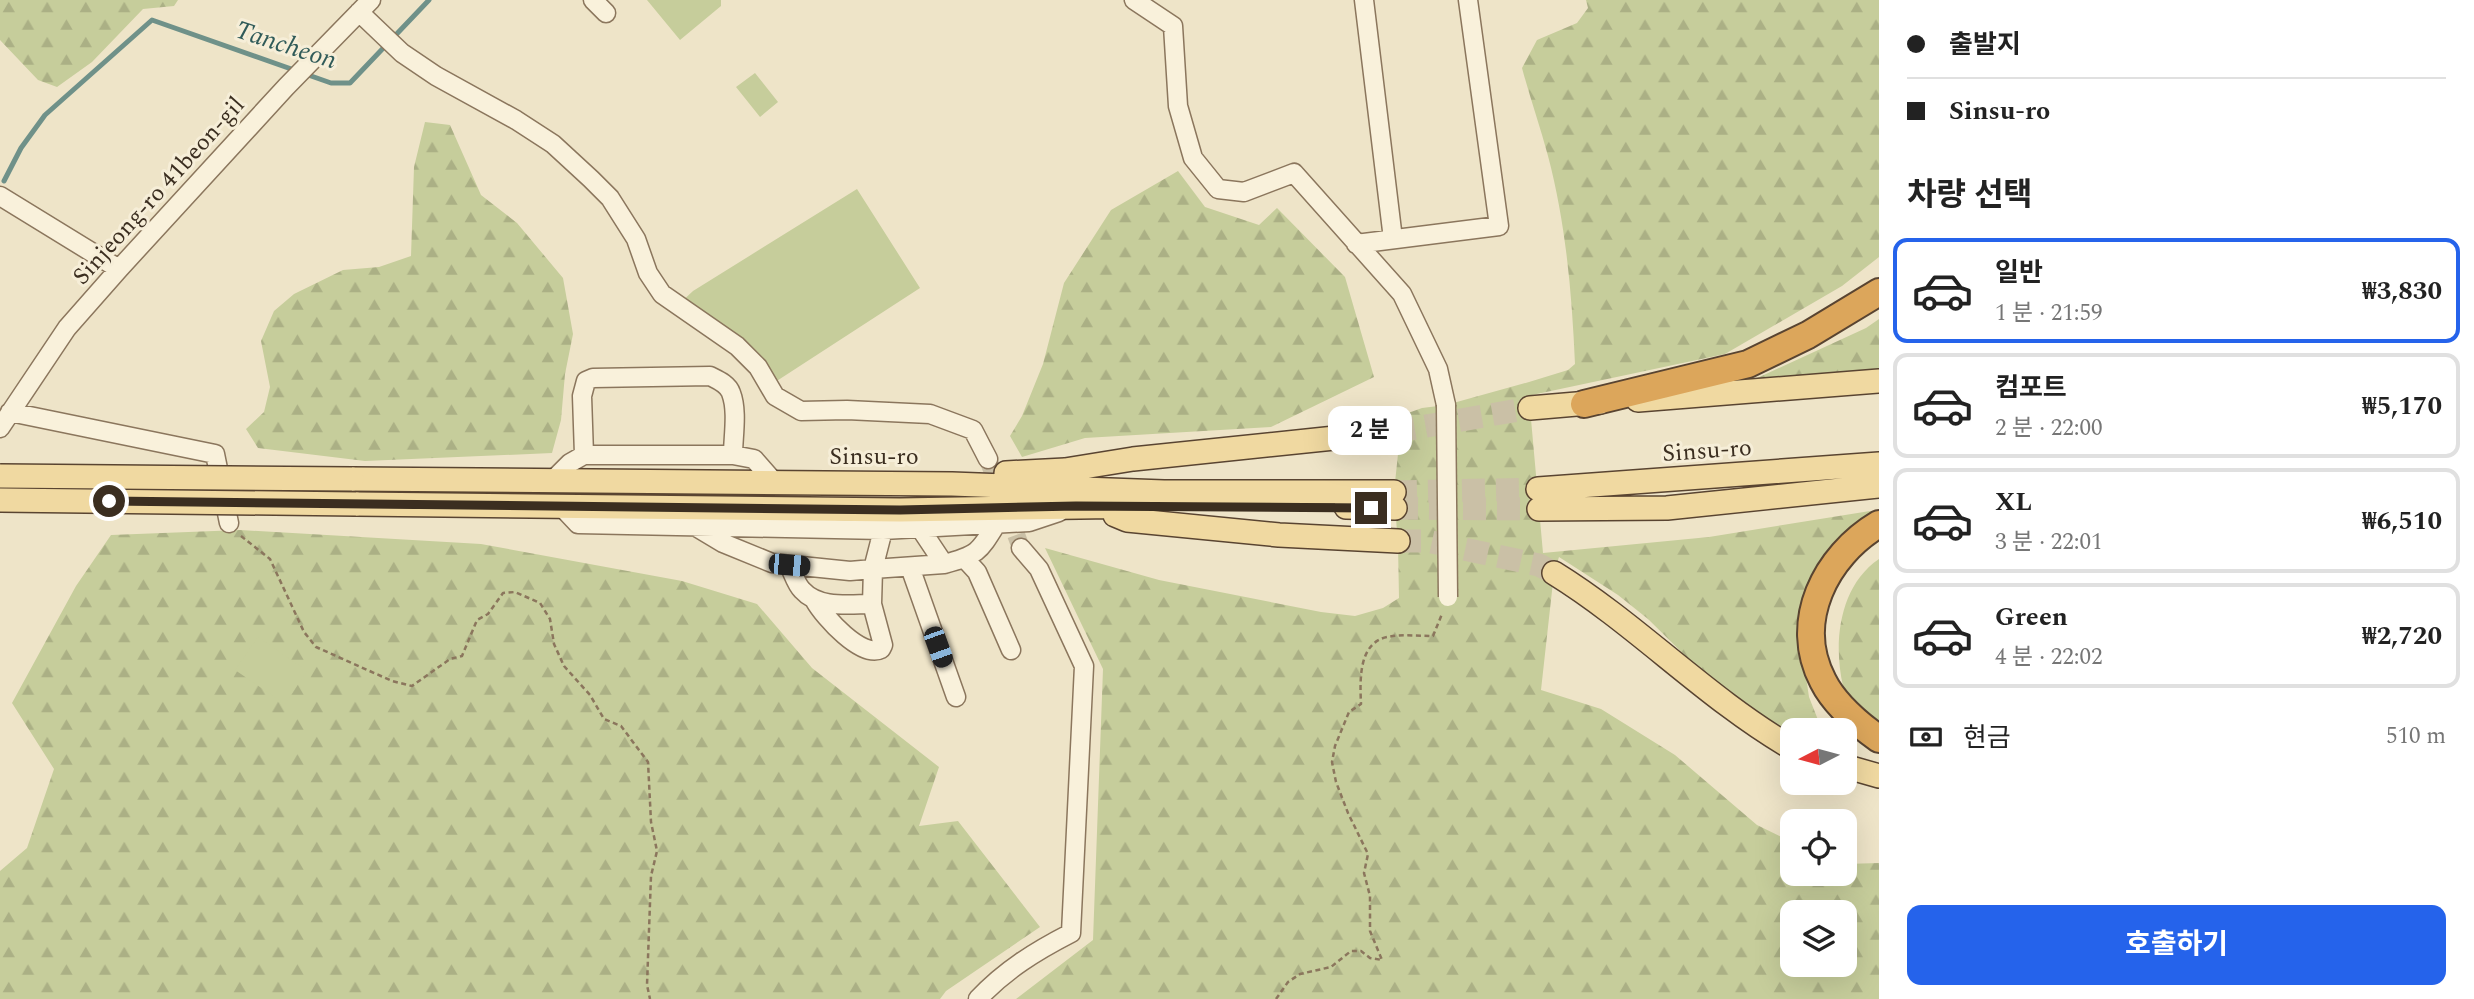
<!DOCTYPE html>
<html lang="ko">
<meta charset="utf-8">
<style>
body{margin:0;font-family:Spectral,"Noto Sans KR",serif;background:#f6f6f6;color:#222;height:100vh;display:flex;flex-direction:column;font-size:26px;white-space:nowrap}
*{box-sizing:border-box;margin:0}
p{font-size:23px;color:#767676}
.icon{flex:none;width:38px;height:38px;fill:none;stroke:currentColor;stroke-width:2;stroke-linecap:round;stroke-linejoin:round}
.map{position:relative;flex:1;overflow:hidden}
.side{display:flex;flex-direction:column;background:#fff;width:595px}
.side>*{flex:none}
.guide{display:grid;align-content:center;height:154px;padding:0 28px;background:#fff}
.needle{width:46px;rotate:264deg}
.fabs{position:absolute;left:1780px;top:718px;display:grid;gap:14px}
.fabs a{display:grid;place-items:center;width:77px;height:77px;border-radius:14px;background:#fff;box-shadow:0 7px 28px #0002;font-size:35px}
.end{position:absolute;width:32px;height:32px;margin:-16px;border:9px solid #3b2e20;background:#fff;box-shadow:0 0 0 4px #fff}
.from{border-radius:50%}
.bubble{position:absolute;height:49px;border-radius:14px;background:#fff;box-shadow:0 7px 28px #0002;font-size:23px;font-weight:700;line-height:49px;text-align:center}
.car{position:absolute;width:21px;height:42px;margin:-21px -10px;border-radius:9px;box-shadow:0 0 5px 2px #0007;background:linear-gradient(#222 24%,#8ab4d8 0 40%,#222 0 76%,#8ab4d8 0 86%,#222 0)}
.guide b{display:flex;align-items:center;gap:24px;height:66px;font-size:26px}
.guide b+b{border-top:2px solid #e0e0e0}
.guide i{width:18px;height:18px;background:#222}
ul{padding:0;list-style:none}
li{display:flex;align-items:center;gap:21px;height:105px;margin:0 14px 10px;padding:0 14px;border:4px solid #e0e0e0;border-radius:14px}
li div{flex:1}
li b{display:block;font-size:26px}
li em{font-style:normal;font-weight:700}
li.on{border-color:#2563eb}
li>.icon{width:63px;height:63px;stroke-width:1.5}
h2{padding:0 28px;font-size:32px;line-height:84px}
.pay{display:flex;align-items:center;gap:18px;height:77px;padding:0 28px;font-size:26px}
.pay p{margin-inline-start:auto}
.cta{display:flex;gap:14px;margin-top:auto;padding:14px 28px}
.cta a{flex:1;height:80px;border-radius:14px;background:#2563eb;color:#fff;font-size:28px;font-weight:700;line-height:80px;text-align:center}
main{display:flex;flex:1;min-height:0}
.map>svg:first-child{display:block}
.forest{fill:url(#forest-firs);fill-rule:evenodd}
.park{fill:#c6cd9b}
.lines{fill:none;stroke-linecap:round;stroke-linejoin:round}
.stream{stroke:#6f9189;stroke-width:5}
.minor-tunnel{stroke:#cac0a6;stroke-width:18;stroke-dasharray:18 9;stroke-linecap:butt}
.major-tunnel{stroke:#cac0a6;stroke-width:23;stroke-dasharray:23 11;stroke-linecap:butt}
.minor-casing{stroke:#8b765d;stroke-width:21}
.major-casing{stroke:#594431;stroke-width:26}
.highway-casing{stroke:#594431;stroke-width:30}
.path{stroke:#8b765d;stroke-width:2.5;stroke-dasharray:5 3.5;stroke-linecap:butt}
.minor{stroke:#f9f1db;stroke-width:18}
.major{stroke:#f0d9a1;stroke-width:23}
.highway{stroke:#dca65b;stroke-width:26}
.minor-bridge-casing{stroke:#8b765d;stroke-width:21;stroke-linecap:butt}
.major-bridge-casing{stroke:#594431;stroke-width:26;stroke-linecap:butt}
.minor-bridge{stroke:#f9f1db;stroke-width:18}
.major-bridge{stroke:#f0d9a1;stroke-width:23}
.route{stroke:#3b2e20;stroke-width:9}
.labels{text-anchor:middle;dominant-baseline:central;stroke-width:6;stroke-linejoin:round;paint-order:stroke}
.street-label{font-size:24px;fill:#3b2e20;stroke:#f6eed8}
.water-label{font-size:26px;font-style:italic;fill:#305b59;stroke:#f6eed8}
</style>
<main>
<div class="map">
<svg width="1879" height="999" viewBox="0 0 1879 999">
<defs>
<pattern id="forest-firs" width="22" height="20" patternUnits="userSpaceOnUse" patternTransform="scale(1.75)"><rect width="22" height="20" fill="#c6cd9b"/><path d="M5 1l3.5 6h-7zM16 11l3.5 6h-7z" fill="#abb085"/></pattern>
</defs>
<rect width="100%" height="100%" fill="#eee4c8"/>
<!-- forest -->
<path class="forest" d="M 0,0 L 178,0 L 174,6 L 143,9 L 92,62 L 57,87 L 38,80 L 0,40 Z
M 1586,0 L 1879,0 L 1879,257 L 1842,286 L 1725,354 L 1532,395 L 1530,408 L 1543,553 L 1709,537 L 1870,511 L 1879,513 L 1838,552 L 1804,663 L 1809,697 L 1822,730 L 1792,730 L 1792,744 L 1720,690 L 1648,619 L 1618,595 L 1559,557 L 1554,573 L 1541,690 L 1601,709 L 1675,755 L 1757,825 L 1792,842 L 1792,873 L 1844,873 L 1845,864 L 1879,863 L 1879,999 L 1016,999 L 1093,940 L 1103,669 L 1045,548 L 1159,580 L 1321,612 L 1355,616 L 1383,608 L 1399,598 L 1398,545 L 1394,492 L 1398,454 L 1397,417 L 1422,408 L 1446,405 L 1529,382 L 1568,370 L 1575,364 C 1572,295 1566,224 1548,156 C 1540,126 1530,98 1522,68 L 1537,40 L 1577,23 L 1588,8 ZM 1792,912 L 1844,912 L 1844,964 L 1792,964 Z
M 425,122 L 450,125 L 481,195 L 517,223 L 563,278 L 573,334 L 565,374 L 561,420 L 552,453 L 365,461 L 258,448 L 246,429 L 264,412 L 270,387 L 261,341 L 274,311 L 294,294 L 343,270 L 379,267 L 411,256 L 414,167 Z
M 1178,171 L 1205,207 L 1259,225 L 1277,208 L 1345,277 L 1374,377 L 1271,427 L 1085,438 L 1022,457 L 1010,436 L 1022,416 L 1043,364 L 1064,283 L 1111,210 Z
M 1879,319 L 1879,369 L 1753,380 L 1866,328 Z
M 240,530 L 481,544 L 682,581 L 757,604 L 812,668 L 939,767 L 919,826 L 958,821 L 1040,927 L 946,991 L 940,999 L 0,999 L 0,871 L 27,848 L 54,769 L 12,703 L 76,586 L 111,535 Z
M 1879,559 L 1879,739 C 1869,727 1855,715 1848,702 C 1845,697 1845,691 1843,686 C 1833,643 1839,586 1879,559 Z"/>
<!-- park -->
<path class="park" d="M 647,0 L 721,0 L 721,6 L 680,40 Z
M 755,73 L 778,102 L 760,117 L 736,87 Z
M 857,189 L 920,288 L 769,386 L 758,367 L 677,306 L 693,291 Z
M 258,637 L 307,671 L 285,704 L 235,670 Z"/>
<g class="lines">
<!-- stream -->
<path class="stream" d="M 4,181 L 21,148 L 45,115 L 152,20 L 331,83 L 350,83 L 429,0"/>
<!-- minor-tunnel -->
<path class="minor-tunnel" d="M 988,459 L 1021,548"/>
<!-- major-tunnel -->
<path class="major-tunnel" d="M 1392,432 L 1530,408
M 1394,492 L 1538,489
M 1395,508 L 1539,509
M 1398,541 L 1427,541 L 1539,565 L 1554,573"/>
<!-- minor casing -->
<g class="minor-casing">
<path id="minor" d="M 593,0 L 606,13
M 1134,0 L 1173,26 L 1178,106 L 1193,158 L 1218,189 L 1244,192 L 1294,173 L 1402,294 L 1438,369 L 1446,405
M 1364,0 L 1393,239
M 359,12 L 402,53 L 436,76 L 516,120 L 553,144 L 591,179 L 610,198 L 636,239 L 648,273 L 662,294 L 737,346 L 758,367 L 775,396 L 801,411 L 847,410 L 930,414 L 973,430 L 988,459
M 0,196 L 119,269
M 1356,244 L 1499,226 L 1468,0
M 10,412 L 215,454 L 229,523
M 0,428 L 67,328 L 119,269 L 286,87 L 371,0
M 584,455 L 582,396 L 586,381 L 593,378 L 710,376 C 718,380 728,384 731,393 C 738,411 733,437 733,455
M 551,482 L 570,463 L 584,455 L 733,455 L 754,459 L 775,483
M 561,506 L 578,524 L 883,530 L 1029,522 L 1059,512
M 698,528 L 723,543 L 772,563 L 850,571 L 873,569 L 883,530
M 920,528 L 944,564 C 978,555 979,552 997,523
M 965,559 L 977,572 L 1011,650
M 789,565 C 793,573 796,584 802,590 C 819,609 849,604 872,604 L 873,569 L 944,564
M 910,567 L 956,697
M 815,601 C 824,617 862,659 881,649 L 883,645 L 872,604
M 978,999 C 1005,970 1036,951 1071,933 L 1084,666 L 1039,569 L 1021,548"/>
</g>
<!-- major casing -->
<g class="major-casing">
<path id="major" d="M 1638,400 L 1879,381
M 1530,408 L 1600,402
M 1006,473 L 1065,470 L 1133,459 L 1392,432
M 352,479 L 952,484 L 1164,492 L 1394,492
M 1538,489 L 1879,464
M 356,504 L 900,510 L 1143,506
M 1346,507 L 1395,508
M 1539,509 L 1667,508 L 1879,486
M 1115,515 L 1127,520 L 1279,535 L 1398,541
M 1554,573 C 1638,625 1706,698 1792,748
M 1844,766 L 1879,776"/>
</g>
<!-- highway casing -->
<g class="highway-casing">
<path id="highway" d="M 1584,404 L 1748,364 L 1808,335 L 1879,292
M 1879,524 C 1825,556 1792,622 1823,681 C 1835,705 1858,724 1879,739"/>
</g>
<!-- path -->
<path class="path" d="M 241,536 L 270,559 L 304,632 L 316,647 L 392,681 L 412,686 L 450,659 L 462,656 L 477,620 L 488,614 L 503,593 L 515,592 L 540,603 L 550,619 L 554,644 L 564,666 L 590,695 L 604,719 L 621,726 L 648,762 L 651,822 L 657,851 L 651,876 L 647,985 L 650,999
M 1276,999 L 1288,982 L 1300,974 L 1331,967 L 1351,951 L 1361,951 L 1370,958 L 1382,960 L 1370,931 L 1370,896 L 1364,873 L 1368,854 L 1348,813 L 1336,782 L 1332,762 L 1335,746 L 1349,712 L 1361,704 C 1360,681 1358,643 1387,637 C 1401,634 1418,636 1433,636 L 1442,614"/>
<!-- minor -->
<use href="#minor" class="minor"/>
<!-- major -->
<use href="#major" class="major"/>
<!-- highway -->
<use href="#highway" class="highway"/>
<!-- minor-bridge casing -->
<g class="minor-bridge-casing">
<path id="minor-bridge" d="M 1446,405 L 1448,597"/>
</g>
<!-- major-bridge casing -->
<g class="major-bridge-casing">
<path id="major-bridge" d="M 0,476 L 352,479
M 0,500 L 356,504"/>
</g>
<!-- minor-bridge -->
<use href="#minor-bridge" class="minor-bridge"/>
<!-- major-bridge -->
<use href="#major-bridge" class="major-bridge"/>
</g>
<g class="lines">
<!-- route -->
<path class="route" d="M 109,501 L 900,510 L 1076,506 L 1371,508"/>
</g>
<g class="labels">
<!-- street labels -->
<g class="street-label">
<text transform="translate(159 191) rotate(-48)">Sinjeong-ro 41beon-gil</text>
<text transform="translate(1707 451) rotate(-4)">Sinsu-ro</text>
<text x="874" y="457">Sinsu-ro</text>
</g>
<!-- water labels -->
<g class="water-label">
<text transform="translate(286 45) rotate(18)">Tancheon</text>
</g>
</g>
</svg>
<div class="fabs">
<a><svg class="needle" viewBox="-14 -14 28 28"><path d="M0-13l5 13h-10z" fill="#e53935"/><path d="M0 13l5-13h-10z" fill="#767676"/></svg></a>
<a><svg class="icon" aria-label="locate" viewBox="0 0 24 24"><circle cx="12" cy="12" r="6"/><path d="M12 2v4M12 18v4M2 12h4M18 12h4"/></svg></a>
<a><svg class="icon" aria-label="layers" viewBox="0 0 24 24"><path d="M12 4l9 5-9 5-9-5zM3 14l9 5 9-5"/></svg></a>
</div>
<i class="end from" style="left:109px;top:501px"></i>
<i class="end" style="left:1371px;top:508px"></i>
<div class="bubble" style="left:1328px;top:406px;width:84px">2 분</div>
<i class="car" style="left:789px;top:565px;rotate:95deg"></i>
<i class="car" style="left:938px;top:647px;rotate:160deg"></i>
</div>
<section class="side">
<div class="guide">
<b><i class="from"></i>출발지</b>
<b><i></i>Sinsu-ro</b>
</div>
<h2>차량 선택</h2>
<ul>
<li class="on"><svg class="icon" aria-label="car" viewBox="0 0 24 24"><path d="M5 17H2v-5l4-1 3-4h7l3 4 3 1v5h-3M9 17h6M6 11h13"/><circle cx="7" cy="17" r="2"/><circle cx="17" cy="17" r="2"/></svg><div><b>일반</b><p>1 분 · 21:59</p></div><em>₩3,830</em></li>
<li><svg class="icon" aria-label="car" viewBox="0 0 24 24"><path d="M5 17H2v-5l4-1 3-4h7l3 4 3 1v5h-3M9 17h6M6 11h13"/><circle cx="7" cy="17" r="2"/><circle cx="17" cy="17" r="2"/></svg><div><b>컴포트</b><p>2 분 · 22:00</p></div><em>₩5,170</em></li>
<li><svg class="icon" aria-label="car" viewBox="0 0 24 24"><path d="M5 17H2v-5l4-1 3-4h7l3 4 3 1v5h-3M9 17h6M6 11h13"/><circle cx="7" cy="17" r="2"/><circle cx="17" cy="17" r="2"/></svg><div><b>XL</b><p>3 분 · 22:01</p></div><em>₩6,510</em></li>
<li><svg class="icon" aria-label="car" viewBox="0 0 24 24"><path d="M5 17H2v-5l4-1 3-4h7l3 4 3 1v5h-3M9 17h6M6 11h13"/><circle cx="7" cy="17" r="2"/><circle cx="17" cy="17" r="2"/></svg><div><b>Green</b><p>4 분 · 22:02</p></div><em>₩2,720</em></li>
</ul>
<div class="pay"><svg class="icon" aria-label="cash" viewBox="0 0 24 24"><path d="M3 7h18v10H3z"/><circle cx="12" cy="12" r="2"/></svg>현금<p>510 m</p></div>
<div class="cta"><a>호출하기</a></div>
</section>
</main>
